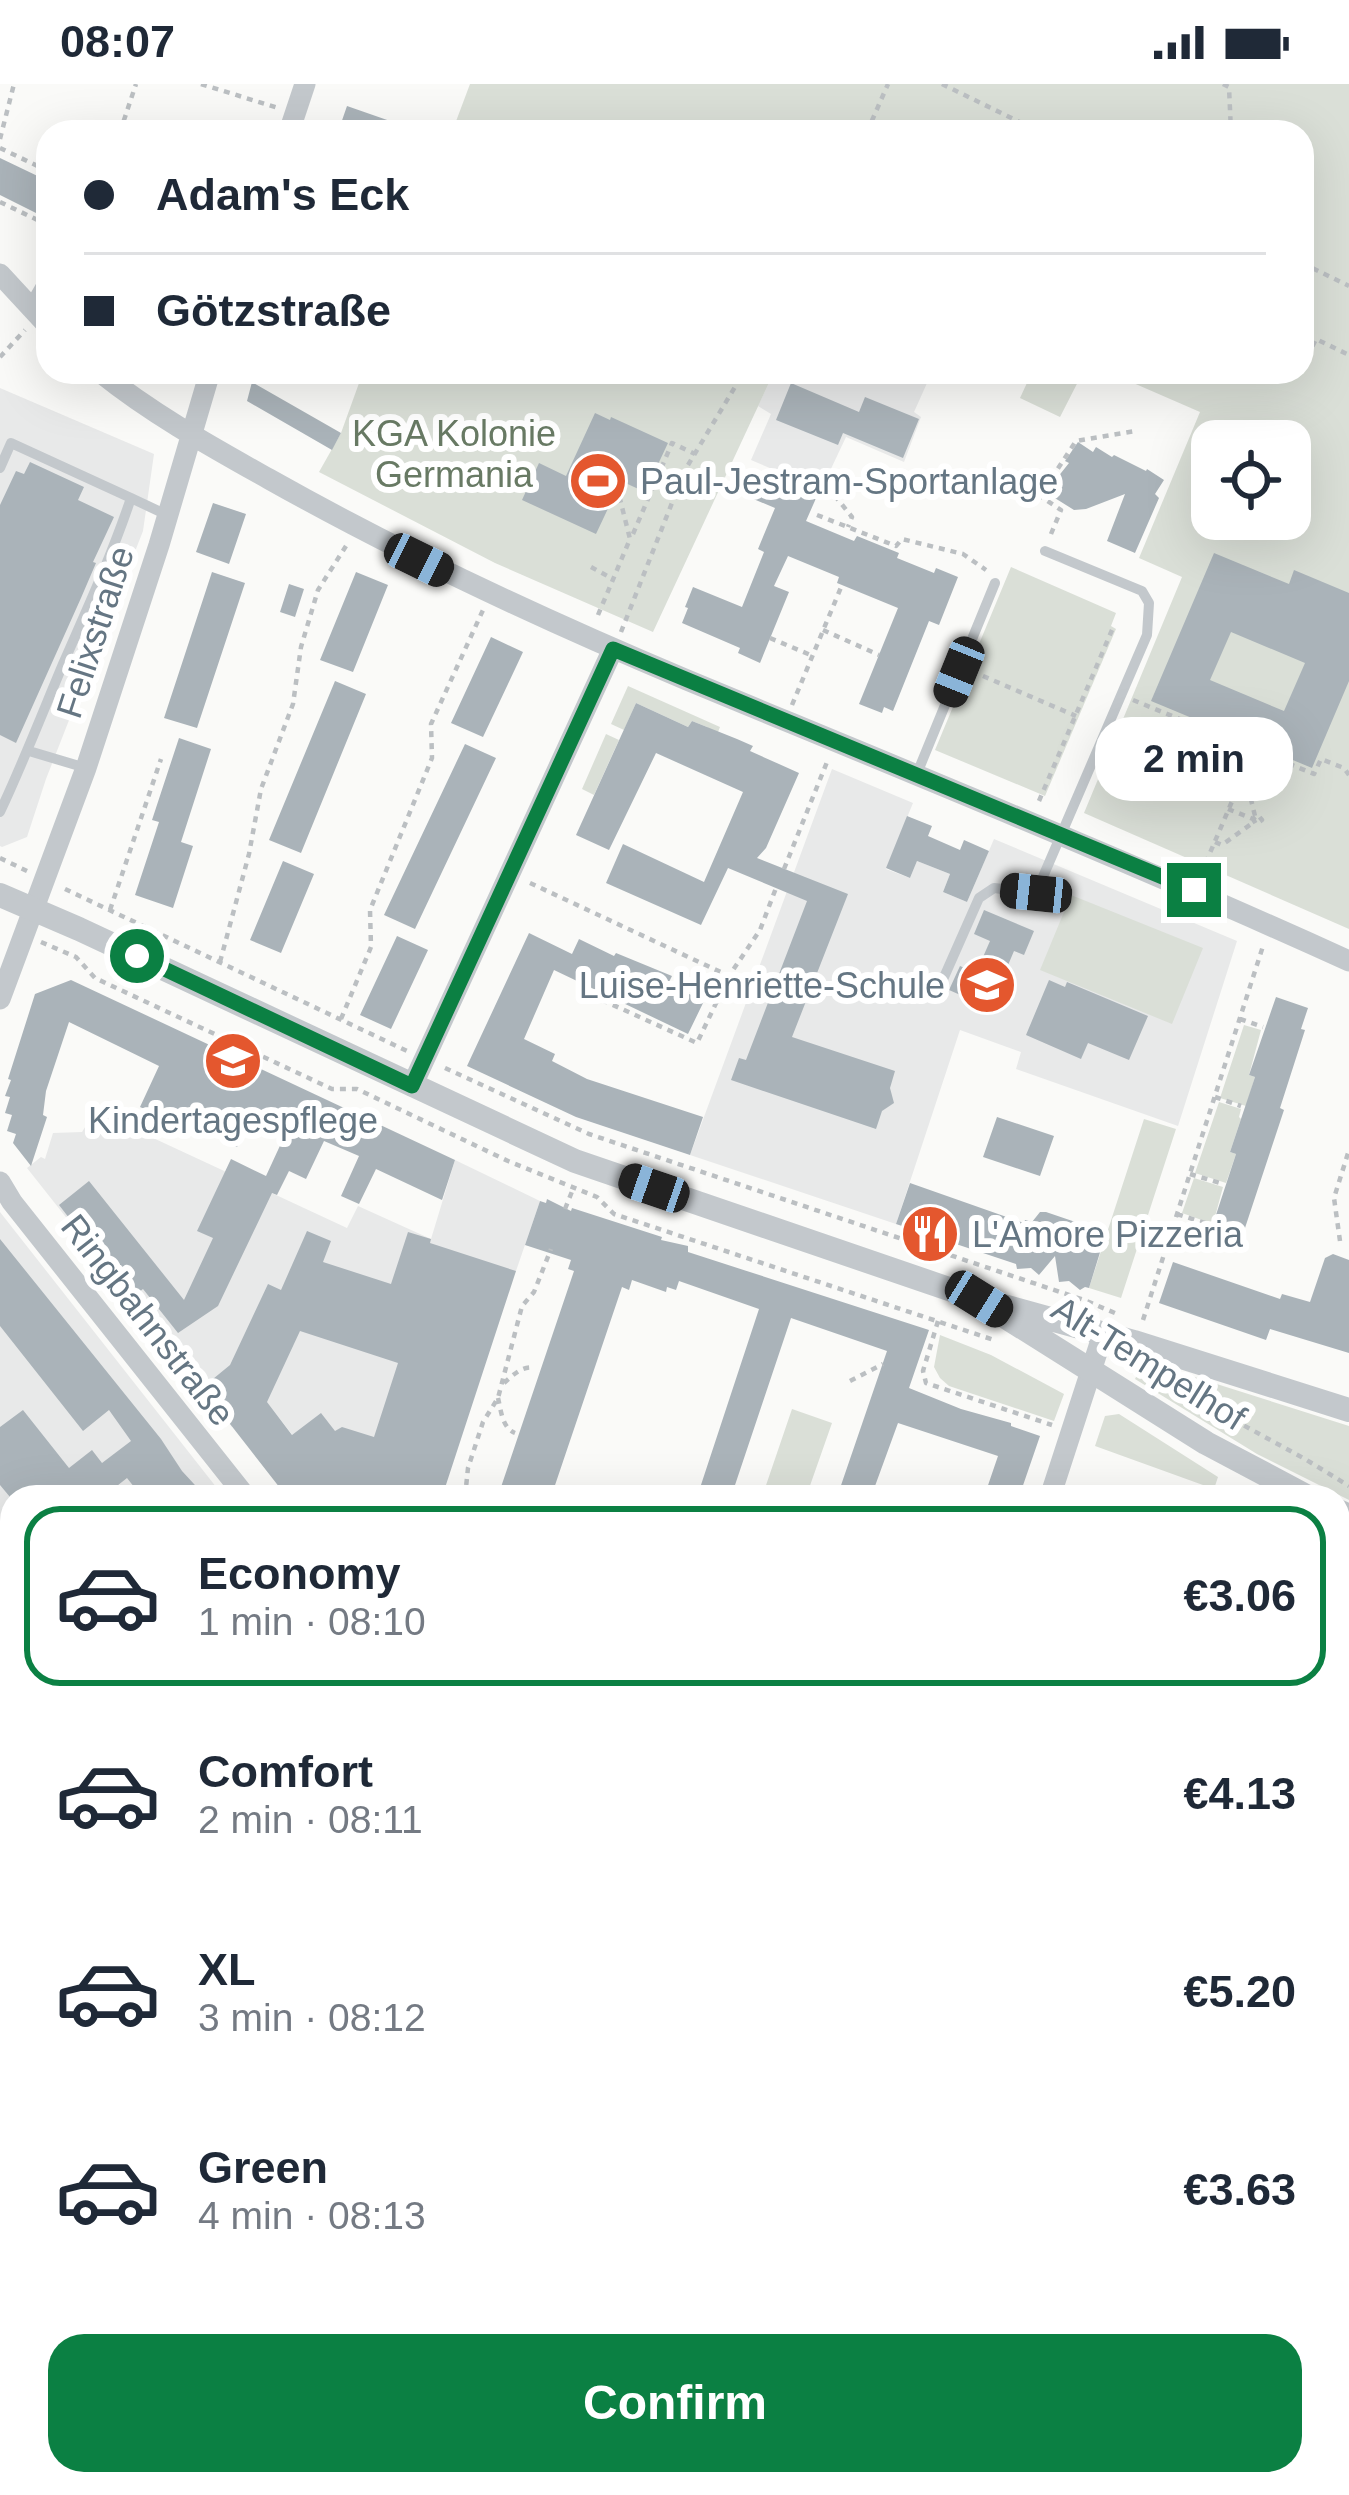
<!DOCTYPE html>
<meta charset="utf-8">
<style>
body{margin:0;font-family:Arial,sans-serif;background:#f6f6f7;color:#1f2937;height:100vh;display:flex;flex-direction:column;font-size:45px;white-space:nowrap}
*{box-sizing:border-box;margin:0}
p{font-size:39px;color:#747a83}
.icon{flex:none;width:66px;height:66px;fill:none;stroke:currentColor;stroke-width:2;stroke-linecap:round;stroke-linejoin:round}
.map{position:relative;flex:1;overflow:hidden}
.side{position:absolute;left:0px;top:1401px;width:1350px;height:1011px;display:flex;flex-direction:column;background:#fff;border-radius:36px 36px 0 0;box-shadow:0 12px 48px #0002}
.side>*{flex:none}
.guide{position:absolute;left:36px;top:36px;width:1278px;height:264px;border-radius:36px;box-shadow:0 12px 48px #0002;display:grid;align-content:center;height:264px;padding:0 48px;background:#fff}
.controls{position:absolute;left:1191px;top:336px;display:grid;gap:24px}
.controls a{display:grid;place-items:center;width:120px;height:120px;border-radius:24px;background:#fff;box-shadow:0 12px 48px #0002;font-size:60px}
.end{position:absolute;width:54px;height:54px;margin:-27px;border:15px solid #0b8043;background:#fff;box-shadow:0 0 0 6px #fff}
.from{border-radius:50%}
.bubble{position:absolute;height:84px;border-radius:36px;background:#fff;box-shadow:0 12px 48px #0002;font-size:39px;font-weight:700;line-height:84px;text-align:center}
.car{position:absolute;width:36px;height:72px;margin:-36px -18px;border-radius:15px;box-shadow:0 0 9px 3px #0007;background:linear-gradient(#222 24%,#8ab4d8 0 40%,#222 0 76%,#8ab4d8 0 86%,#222 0)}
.guide b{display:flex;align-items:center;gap:42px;height:114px;font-size:45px}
.guide b+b{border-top:3px solid #e0e1e3}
.guide i{width:30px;height:30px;background:#1f2937}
ul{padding:21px 0 0;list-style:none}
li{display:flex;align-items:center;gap:36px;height:180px;margin:0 24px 18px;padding:0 24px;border:6px solid transparent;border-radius:36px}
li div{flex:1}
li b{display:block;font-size:45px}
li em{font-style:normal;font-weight:700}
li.active{border-color:#0b8043}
li>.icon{width:108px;height:108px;stroke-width:1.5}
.cta{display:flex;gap:24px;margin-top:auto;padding:24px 48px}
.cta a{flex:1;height:138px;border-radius:36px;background:#0b8043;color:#fff;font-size:48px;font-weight:700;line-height:138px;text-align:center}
.status{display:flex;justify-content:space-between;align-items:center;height:84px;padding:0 60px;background:#fff;direction:ltr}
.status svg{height:33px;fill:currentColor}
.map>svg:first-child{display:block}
.built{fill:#e8e9e9}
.green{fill:#dadfd7;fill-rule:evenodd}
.building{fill:#aab3b9;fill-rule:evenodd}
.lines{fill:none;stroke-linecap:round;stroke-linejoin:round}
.motorway-casing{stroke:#b4b9bd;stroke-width:42}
.path{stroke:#bbbfc2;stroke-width:4.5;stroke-dasharray:6 6;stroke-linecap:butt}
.service{stroke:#c3c8cc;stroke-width:10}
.minor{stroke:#c3c8cc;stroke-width:21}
.tertiary{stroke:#c3c8cc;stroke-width:24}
.motorway{stroke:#fff;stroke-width:36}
.tram{stroke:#a2aab0;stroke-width:3}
.rail{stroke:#a2aab0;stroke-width:6;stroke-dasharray:18 9;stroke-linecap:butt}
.route{stroke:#0b8043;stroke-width:15}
.labels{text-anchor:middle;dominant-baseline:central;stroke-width:12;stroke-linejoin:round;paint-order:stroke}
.park-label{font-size:36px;fill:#687a64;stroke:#fff}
.poi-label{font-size:36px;fill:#657683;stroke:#fff;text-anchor:start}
.street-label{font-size:36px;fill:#657683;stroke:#fff}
</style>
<div class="status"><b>08:07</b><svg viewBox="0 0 49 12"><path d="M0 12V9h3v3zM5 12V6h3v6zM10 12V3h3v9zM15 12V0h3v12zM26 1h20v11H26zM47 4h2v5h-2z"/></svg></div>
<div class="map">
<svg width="1349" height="2411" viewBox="0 0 1349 2411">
<rect width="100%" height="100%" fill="#fafaf8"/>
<!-- built -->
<path class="built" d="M 774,288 L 932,288 L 914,328 L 921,333 L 904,378 L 846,353 L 821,406 L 751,376 L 771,330 L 758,322 Z
M 0,304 L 154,370 L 143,447 L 46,695 L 27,753 L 2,763 L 0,762 Z
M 832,685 L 913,719 L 886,785 L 910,794 L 917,777 L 950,790 L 943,808 L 967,818 L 994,755 L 1237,857 L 1178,1042 L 1016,985 L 1021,968 L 960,946 L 896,1140 L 690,1071 Z
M 95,1027 L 347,1144 L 358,1122 L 431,1155 L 455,1076 L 540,1117 L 516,1187 L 382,1396 L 332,1402 L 266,1317 L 232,1343 L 27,1084 L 41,1073 L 45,1075 L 53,1049 L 82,1048 Z
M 0,1128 L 224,1413 L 12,1413 L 12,1655 L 0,1639 Z
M 0,1796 L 12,1812 L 12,2049 L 0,2026 Z
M 361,2400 L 535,2400 L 548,2411 L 372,2411 Z
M 716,2400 L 929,2400 L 964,2411 L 733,2411 Z"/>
<!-- green -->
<path class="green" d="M 470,0 L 1349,0 L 1349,845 L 1084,729 L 1182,493 L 1139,474 L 1200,328 L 1108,288 L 1302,288 L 1302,48 L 452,48 ZM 1212,357 L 1290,357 L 1290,435 L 1212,435 Z
M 363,288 L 774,288 L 653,548 L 495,479 L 319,388 L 341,349 Z
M 1032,288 L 1083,288 L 1060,333 L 1020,314 Z
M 1011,483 L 1116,529 L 1111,542 L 1116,545 L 1045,712 L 935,666 Z
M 628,602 L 720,643 L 716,653 L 707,643 L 692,637 L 688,643 L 636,619 L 624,646 L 611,640 Z
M 606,650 L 619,656 L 594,711 L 582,705 Z
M 1071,811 L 1203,864 L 1172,940 L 1040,886 Z
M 1244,941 L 1261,946 L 1249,991 L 1255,993 L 1246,1022 L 1220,1014 Z
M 1219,1018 L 1241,1025 L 1239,1033 L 1241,1035 L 1230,1068 L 1236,1070 L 1226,1099 L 1195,1089 Z
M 1144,1035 L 1176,1045 L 1121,1214 L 1089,1204 Z
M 1194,1094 L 1223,1103 L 1213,1140 L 1182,1129 Z
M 940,1251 L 991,1271 L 1064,1310 L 1054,1337 L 949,1302 L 940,1294 L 934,1283 Z
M 1144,1277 L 1349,1342 L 1349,1416 L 1257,1370 L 1135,1295 Z
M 792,1325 L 832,1339 L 806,1413 L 762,1413 Z
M 1119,1330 L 1218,1393 L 1214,1405 L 1095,1362 L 1105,1332 Z
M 0,2026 L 12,2049 L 12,2400 L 360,2400 L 372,2411 L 0,2411 Z"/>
<!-- building -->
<path class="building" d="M 347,22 L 413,45 L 412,48 L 338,48 Z
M 0,74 L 48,97 L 48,135 L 0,111 Z
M 252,298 L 341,349 L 332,366 L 247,317 Z
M 791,299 L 859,328 L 865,313 L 919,335 L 903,374 L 843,349 L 838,361 L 776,336 Z
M 595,329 L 610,336 L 611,333 L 668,359 L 645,408 L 621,397 L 596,450 L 522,416 L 539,379 L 566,392 Z
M 1078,358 L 1093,368 L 1096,363 L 1112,373 L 1114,371 L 1146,387 L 1147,385 L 1164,396 L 1155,410 L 1159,414 L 1135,469 L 1107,457 L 1125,410 L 1086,425 L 1074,426 L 1050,411 L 1060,396 L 1057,394 L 1069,379 L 1065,377 Z
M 30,378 L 84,403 L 78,416 L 114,433 L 93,478 L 96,479 L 81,514 L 16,659 L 0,651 L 0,421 L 16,387 L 24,390 Z
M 755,386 L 817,412 L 806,437 L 854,457 L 857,452 L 899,469 L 897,474 L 934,489 L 936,484 L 958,493 L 939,541 L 929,537 L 893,627 L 884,623 L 882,629 L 859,620 L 898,524 L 837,499 L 839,493 L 788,472 L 774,502 L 789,508 L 760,579 L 738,569 L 740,564 L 682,539 L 688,524 L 685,523 L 693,503 L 742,523 L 764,468 L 758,465 L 775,424 L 744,411 Z
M 213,419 L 246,430 L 229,480 L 196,468 Z
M 1214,469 L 1289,500 L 1294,486 L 1349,509 L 1349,597 L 1312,684 L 1151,617 ZM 1231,548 L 1305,579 L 1284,627 L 1210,596 Z
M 212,488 L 245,499 L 197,644 L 164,634 Z
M 356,488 L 388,501 L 353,588 L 320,576 Z
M 289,500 L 304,505 L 295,533 L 280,528 Z
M 491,553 L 523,568 L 483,653 L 451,639 Z
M 335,597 L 366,610 L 301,769 L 269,756 Z
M 636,619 L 688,643 L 692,637 L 737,655 L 753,662 L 750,667 L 799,689 L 766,764 L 757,774 L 848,810 L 792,953 L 895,987 L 890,1004 L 894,1019 L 882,1027 L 876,1045 L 731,996 L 739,974 L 746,976 L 807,817 L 728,784 L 701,841 L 606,799 L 623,760 L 704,798 L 743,708 L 656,669 L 609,766 L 576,751 Z
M 179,654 L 211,665 L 181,758 L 193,762 L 173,824 L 135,811 L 159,738 L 152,736 Z
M 465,660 L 496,674 L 415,845 L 384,831 Z
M 907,732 L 932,742 L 928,752 L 960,766 L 964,756 L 989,767 L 967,818 L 943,808 L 950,790 L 917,777 L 910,794 L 886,784 Z
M 283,777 L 314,790 L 281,869 L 250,856 Z
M 984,826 L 1034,847 L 1024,871 L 1014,867 L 1000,900 L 1009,904 L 999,928 L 949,906 L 960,882 L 976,889 L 990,857 L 974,850 Z
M 529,849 L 572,870 L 579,855 L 614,872 L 616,869 L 672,892 L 668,900 L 704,917 L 688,950 L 554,886 L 524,955 L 555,970 L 552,977 L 587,995 L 703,1033 L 690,1071 L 576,1033 L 467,982 Z
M 397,852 L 428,866 L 391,945 L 360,931 Z
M 71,896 L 455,1076 L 442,1116 L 376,1085 L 359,1120 L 341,1112 L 359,1072 L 324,1057 L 306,1095 L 289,1087 L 277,1111 L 272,1109 L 218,1222 L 178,1249 L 143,1205 L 131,1214 L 59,1121 L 89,1097 L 184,1216 L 213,1154 L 197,1147 L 231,1075 L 266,1092 L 290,1040 L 256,1024 L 237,1063 L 219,1054 L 220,1052 L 161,1024 L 158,1031 L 140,1023 L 159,982 L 69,938 L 46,1007 L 43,1031 L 47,1033 L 31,1082 L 13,1059 L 16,1050 L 7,1047 L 12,1031 L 5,1029 L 10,1013 L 5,1012 L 11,996 L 8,995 L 35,910 Z
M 1049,896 L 1065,903 L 1067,898 L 1148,932 L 1129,976 L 1088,959 L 1081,975 L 1026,951 Z
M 1276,913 L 1308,924 L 1301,945 L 1305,946 L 1280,1024 L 1284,1026 L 1243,1150 L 1213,1140 L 1236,1070 L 1230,1068 L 1255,993 L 1249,991 Z
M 997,1033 L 1054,1052 L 1040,1092 L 983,1073 Z
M 910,1099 L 1024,1139 L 1025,1136 L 1032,1138 L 1040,1128 L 1046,1128 L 1096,1145 L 1096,1160 L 1102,1162 L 1089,1204 L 1085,1203 L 1080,1206 L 1069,1197 L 1059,1198 L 1055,1172 L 1039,1191 L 1031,1184 L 1017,1185 L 1016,1180 L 896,1140 Z
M 547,1115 L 571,1127 L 572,1124 L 662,1153 L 661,1156 L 688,1162 L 688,1168 L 929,1246 L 909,1304 L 961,1325 L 1011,1339 L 1011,1342 L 1040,1352 L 1019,1413 L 984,1413 L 998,1372 L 898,1339 L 871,1413 L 837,1413 L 887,1267 L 791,1234 L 731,1413 L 697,1413 L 759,1225 L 679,1197 L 676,1206 L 667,1203 L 666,1208 L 632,1196 L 629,1206 L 622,1203 L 551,1413 L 502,1413 L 504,1408 L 500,1406 L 574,1187 L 568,1185 L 571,1176 L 525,1161 L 540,1117 L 546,1119 Z
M 307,1147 L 331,1157 L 323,1178 L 391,1200 L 408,1148 L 431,1155 L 430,1159 L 516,1187 L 442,1413 L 403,1413 L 385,1407 L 383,1413 L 374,1413 L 359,1407 L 353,1413 L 287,1413 L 202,1304 L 230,1281 L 268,1200 L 281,1206 ZM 300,1247 L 398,1279 L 374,1353 L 342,1343 L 335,1347 L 321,1329 L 292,1351 L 267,1318 Z
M 0,1155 L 161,1355 L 182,1387 L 206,1413 L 142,1413 L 127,1394 L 103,1413 L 10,1413 L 0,1401 L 0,1343 L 23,1326 L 69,1384 L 92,1366 L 102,1379 L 131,1357 L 109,1326 L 83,1347 L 0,1242 Z
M 1333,1170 L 1349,1176 L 1349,1269 L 1270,1245 L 1266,1256 L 1159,1219 L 1173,1178 L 1280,1215 L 1282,1210 L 1310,1218 L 1325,1174 Z"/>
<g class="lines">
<!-- motorway casing -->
<g class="motorway-casing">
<path id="motorway" d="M 0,1683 L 12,1699
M 0,1756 L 12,1772
M 584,2400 L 597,2411
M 645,2400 L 659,2411
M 699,2400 L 716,2411"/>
</g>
<!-- path -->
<path class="path" d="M 201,0 L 278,24
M 942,0 L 1040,48
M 1223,0 L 1229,3 L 1231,48
M 120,48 L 136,0
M 867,48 L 888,0
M 0,55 L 14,0
M 0,64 L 48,87
M 0,118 L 48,141
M 1302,179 L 1349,202
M 0,273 L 25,246
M 1302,284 L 1316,255 L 1349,271
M 1293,288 L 1299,291 L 1300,288
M 827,402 L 852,433 L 848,443
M 817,431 L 896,462 L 902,455 L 963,470 L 986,486
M 633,450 L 672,359 L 695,370
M 1051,450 L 1061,426 L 1040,412 L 1076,357 L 1135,347
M 591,483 L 613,495
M 598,531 L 630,455 L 619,411 L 612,403
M 823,546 L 879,571
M 621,548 L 685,386 L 744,288
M 770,554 L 813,572
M 983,592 L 1076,632
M 1133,616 L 1314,690 L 1321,675 L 1344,684 L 1349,691
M 792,621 L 842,501
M 1194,642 L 1235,709
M 1245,691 L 1255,732
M 1039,717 L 1112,546
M 1228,725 L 1253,735 L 1258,731 L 1262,736 L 1256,740 L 1253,735
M 1215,758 L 1222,761 L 1254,738
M 0,774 L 27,787
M 784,785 L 827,678
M 1201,790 L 1256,661
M 530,799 L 729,892 L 760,846 L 776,804
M 65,805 L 407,967
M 110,826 L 161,675
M 41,858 L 76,873 L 95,894 L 332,1005 L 357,1005 L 508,1077 L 597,1113 L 614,1130 L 997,1257
M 220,878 L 249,770 L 261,705 L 293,620 L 301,563 L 318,506 L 346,462
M 580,906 L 697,959 L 729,892
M 341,935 L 371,863 L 370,826 L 432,674 L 431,640 L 483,526
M 1240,935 L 1263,943
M 445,984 L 589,1050 L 1084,1216 L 1115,1229
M 1215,1013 L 1241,1022
M 1190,1090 L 1223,1100
M 565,1125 L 573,1105
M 1177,1130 L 1211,1141
M 1340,1157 L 1334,1114 L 1349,1066
M 1143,1236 L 1264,859
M 938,1237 L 923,1287 L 926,1299 L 1052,1341
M 850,1297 L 883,1280
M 504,1299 C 513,1291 523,1281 535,1284
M 1181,1307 L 1305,1375 L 1349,1402
M 498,1314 C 501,1326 502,1344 515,1349
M 465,1408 L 481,1413
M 465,1413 L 468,1384 L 483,1338 L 498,1314 L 522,1222 L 534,1208 L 551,1165
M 1338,1962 L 1349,1965
M 0,2082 L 12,2106
M 0,2154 L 12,2178
M 5,2370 L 12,2389
M 116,2400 L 121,2411
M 137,2400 L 142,2411"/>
<!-- service -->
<path class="service" d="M 29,222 L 48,189
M 0,384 L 11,359 L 131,414
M 29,667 L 86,684
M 916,692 L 995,499
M 0,728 C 23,679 42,630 63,580 C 87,525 112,471 131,414 L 167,431
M 937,909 L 979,814 L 994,804 L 1036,809 L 1147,551 L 1149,519 L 1142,507 L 1045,467
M 0,2356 L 2,2353
M 333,2400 L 345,2411"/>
<!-- minor -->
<path class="minor" d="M 289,48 L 305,0
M 0,190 L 48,242
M 100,288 C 152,330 212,363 269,395 C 404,471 544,536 687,596 C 909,688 1131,778 1349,877
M 0,915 L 86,684 L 159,461 L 210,288
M 412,1002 L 613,565
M 0,1098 L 12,1118 L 246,1413
M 1050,1413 L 1103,1250
M 1338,1829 L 1349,1832
M 1338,2394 L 1349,2398"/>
<!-- tertiary -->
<path class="tertiary" d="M 0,811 L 79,845 L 575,1077 L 978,1215 L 1134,1258 L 1349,1326
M 1001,1230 L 1206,1359 L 1308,1413
M 1338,1427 L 1349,1432"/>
<!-- motorway -->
<use href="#motorway" class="motorway"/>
<!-- tram -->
<path class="tram" d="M 0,1906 L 12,1922
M 387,2400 L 398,2411"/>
<!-- rail -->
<path class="rail" d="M 0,1873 L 12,1889
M 432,2400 L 443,2411"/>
</g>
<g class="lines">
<!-- route -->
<path class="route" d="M 137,872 L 412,1002 L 613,565 L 1194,806"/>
</g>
<!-- icons -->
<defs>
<g id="stadium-disc" transform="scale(3)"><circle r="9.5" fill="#e4572e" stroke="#fff"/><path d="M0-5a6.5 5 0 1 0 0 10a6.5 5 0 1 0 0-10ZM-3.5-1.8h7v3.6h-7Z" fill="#fff"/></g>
<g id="school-disc" transform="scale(3)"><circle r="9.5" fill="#e4572e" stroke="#fff"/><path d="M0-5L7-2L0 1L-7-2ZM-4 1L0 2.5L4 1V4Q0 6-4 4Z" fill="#fff"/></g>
<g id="restaurant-disc" transform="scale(3)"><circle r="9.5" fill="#e4572e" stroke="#fff"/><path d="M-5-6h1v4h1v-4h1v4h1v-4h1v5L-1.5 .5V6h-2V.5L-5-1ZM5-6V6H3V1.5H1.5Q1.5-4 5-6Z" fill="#fff"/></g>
</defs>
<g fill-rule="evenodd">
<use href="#stadium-disc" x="598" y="397"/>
<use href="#school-disc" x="987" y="901"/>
<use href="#school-disc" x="233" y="977"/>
<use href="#restaurant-disc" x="930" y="1150"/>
</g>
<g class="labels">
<!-- park labels -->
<g class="park-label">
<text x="454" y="349">KGA Kolonie<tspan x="454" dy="41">Germania</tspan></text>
</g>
<!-- poi labels -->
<g class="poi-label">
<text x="640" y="397">Paul-Jestram-Sportanlage</text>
<text x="945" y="901" text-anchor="end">Luise-Henriette-Schule</text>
<text x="233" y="1036" text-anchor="middle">Kindertagespflege</text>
<text x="972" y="1150">L'Amore Pizzeria</text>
</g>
<!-- street labels -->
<g class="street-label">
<text transform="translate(95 548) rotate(-72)">Felixstraße</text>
<text transform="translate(148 1236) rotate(52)">Ringbahnstraße</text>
<text transform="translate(1149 1279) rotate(32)">Alt-Tempelhof</text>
</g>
</g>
</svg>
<div class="controls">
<a><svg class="icon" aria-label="locate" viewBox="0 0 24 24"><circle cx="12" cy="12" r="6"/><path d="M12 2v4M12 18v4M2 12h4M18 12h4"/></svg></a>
</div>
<i class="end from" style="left:137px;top:872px"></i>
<i class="end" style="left:1194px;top:806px"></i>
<div class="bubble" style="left:1095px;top:633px;width:198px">2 min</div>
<i class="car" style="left:419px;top:476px;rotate:116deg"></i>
<i class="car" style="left:959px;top:588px;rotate:202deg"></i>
<i class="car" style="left:1036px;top:809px;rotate:276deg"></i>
<i class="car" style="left:654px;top:1104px;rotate:289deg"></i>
<i class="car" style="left:979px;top:1215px;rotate:122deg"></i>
<div class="guide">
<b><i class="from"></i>Adam's Eck</b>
<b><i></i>Götzstraße</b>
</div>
<section class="side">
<ul>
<li class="active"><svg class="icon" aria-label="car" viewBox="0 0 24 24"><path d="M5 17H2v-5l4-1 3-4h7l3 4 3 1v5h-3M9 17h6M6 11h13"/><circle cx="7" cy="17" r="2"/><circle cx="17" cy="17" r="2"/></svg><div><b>Economy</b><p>1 min · 08:10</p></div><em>€3.06</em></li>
<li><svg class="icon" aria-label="car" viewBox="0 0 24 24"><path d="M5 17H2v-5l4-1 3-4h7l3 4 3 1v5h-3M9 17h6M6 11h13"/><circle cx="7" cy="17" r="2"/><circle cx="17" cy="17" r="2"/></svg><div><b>Comfort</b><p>2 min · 08:11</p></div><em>€4.13</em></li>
<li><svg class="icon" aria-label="car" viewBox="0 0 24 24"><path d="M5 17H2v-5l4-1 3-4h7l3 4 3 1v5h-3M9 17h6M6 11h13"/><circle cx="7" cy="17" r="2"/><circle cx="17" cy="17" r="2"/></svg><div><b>XL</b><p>3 min · 08:12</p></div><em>€5.20</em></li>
<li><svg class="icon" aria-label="car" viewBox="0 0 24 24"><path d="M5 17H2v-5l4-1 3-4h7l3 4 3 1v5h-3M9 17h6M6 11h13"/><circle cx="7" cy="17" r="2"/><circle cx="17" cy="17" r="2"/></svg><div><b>Green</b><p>4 min · 08:13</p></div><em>€3.63</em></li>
</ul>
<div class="cta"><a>Confirm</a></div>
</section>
</div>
